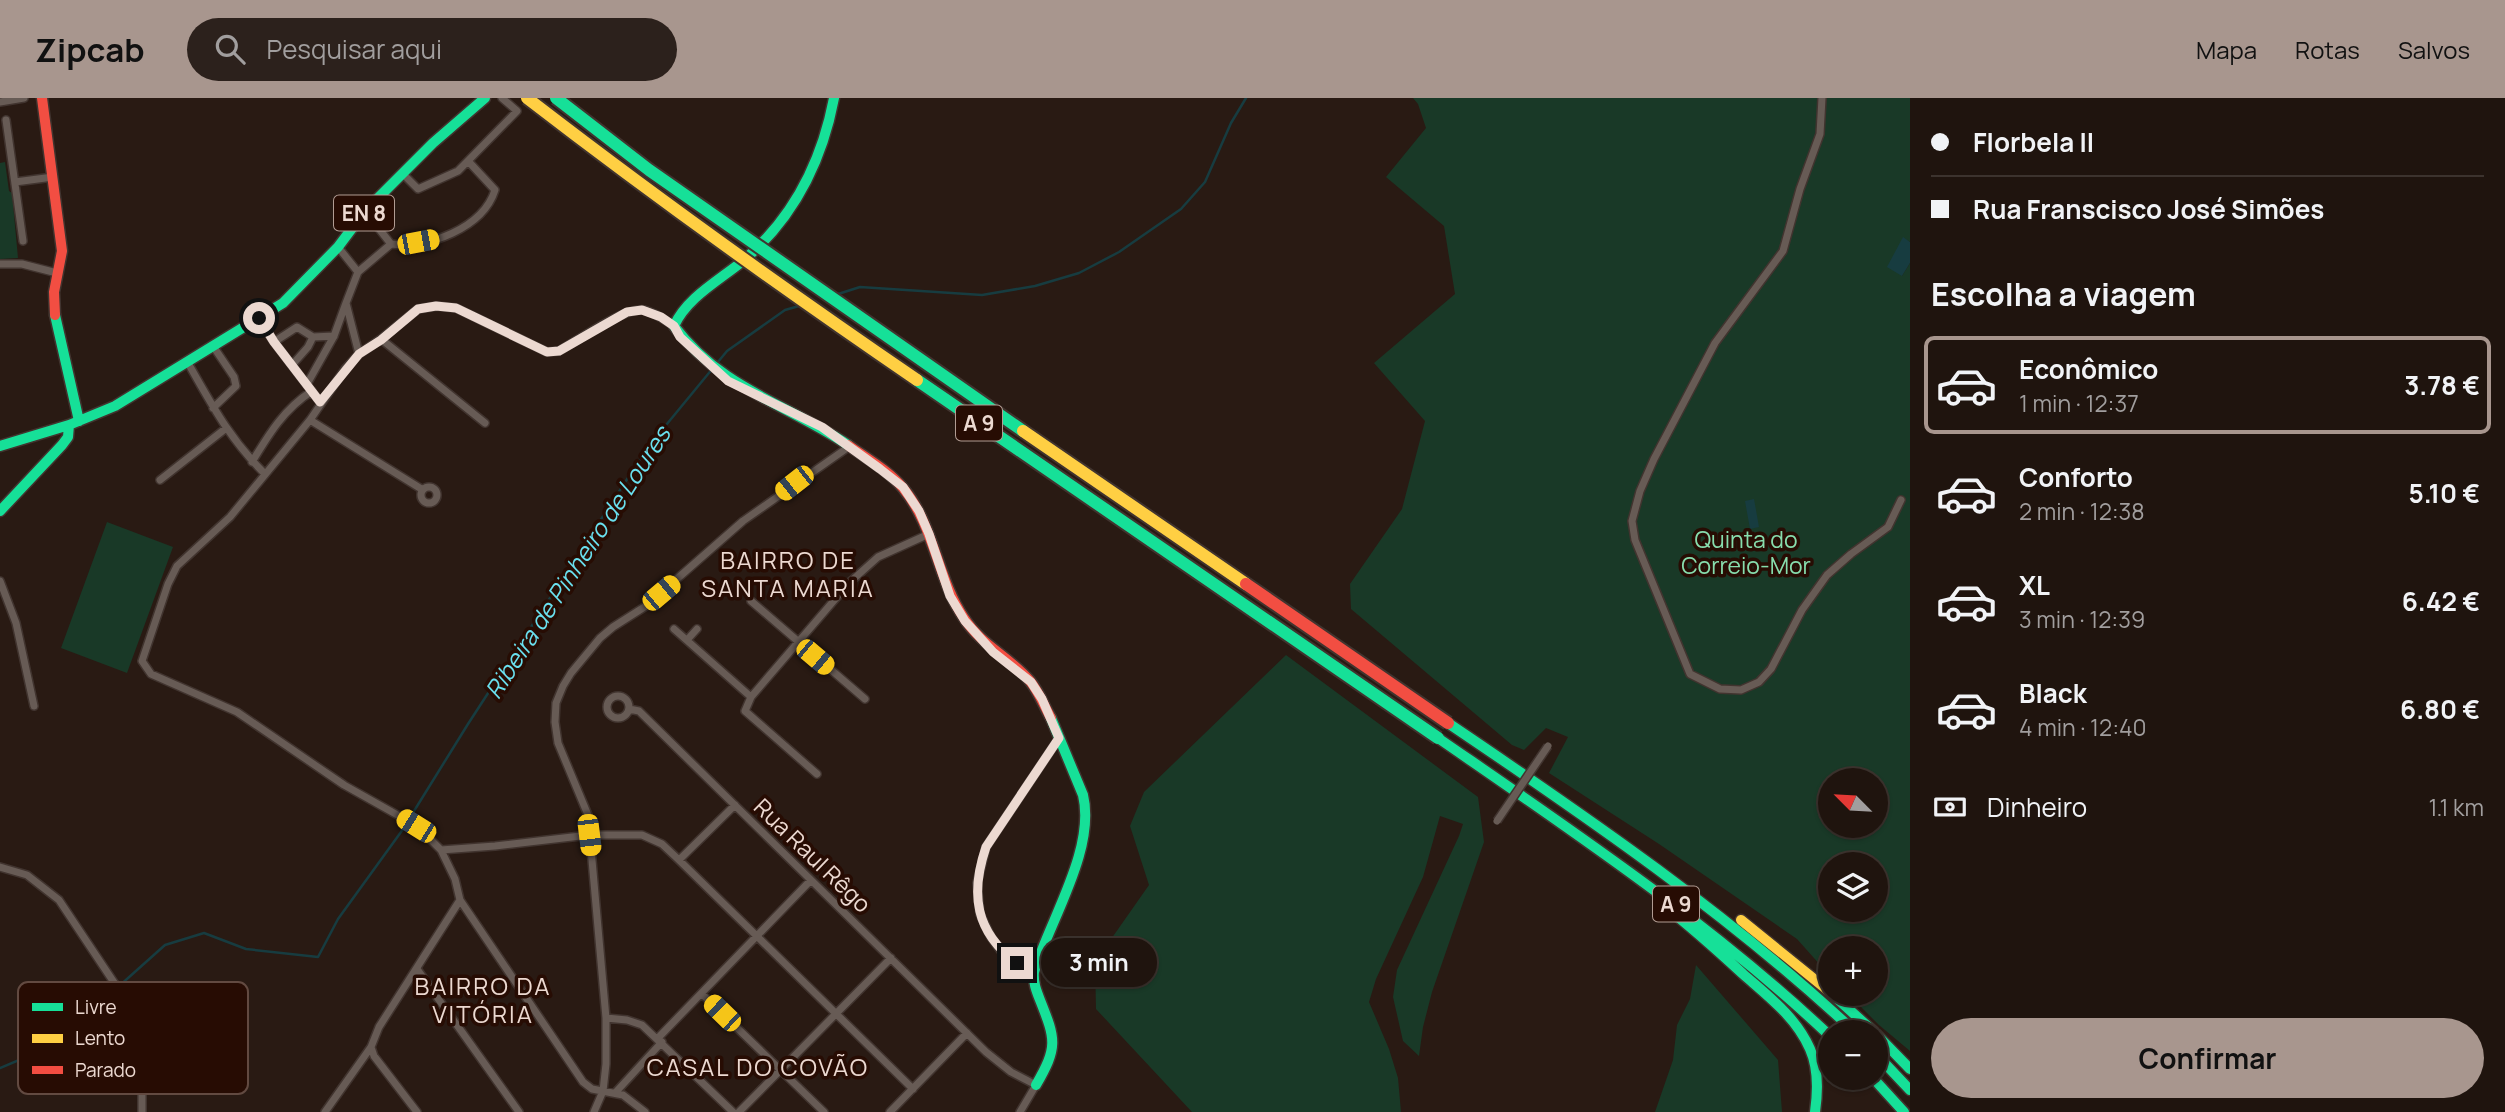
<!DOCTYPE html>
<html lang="pt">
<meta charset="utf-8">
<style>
body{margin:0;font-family:Manrope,sans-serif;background:#2c211c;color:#f1f3f6;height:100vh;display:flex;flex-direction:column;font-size:26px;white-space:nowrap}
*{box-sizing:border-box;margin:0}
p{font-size:23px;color:#a19e9e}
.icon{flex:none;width:38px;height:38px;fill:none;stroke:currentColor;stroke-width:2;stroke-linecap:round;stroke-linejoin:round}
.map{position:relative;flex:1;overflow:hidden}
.sheet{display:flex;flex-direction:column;background:#1f140e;width:595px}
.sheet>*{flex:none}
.guide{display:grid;align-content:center;height:154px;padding:0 21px;background:#1f140e}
.needle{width:46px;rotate:294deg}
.tools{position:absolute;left:1818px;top:670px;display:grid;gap:14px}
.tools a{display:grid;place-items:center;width:70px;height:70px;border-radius:50%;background:#1f140e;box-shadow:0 2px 5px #0004,0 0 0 2px #3c332e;font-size:35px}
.end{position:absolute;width:32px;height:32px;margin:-16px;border:9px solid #ecd9d1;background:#111;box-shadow:0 0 0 4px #111}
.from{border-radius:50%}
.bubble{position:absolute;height:49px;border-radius:24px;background:#1f140e;box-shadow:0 2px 5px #0004,0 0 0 2px #3c332e;font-size:23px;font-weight:700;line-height:49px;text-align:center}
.car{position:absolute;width:21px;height:42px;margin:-21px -10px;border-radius:9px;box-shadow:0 0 5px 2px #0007;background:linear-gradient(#f5c518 24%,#345 0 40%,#f5c518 0 76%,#345 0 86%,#f5c518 0)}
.guide b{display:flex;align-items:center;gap:24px;height:66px;font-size:26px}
.guide b+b{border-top:2px solid #3c332e}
.guide i{width:18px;height:18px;background:#f1f3f6}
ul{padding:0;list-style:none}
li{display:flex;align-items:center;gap:21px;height:98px;margin:0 14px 10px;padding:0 7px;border:4px solid transparent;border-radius:10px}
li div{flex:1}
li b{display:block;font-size:26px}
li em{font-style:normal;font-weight:700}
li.selected{border-color:#a8968e}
li>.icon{width:63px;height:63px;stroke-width:1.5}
h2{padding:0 21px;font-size:32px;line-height:84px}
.pay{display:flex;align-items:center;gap:18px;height:77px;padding:0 21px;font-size:26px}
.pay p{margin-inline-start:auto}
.button{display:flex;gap:14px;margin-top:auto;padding:14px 21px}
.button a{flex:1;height:80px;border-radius:42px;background:#a8968e;color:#111;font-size:28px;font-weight:700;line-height:80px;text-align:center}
header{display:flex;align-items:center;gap:42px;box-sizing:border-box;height:98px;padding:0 35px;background:#a8968e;color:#111}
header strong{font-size:33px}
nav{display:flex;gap:38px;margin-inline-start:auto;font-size:24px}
.search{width:490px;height:63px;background:#2c211c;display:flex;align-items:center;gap:18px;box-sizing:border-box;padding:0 24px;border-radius:38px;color:#a19e9e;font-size:26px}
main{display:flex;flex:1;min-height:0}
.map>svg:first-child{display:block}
.green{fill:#193927;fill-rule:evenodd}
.water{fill:#173c40}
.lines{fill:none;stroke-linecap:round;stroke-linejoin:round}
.stream{stroke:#173c40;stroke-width:2.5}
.street-casing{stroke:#41342f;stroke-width:10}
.fast-casing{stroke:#41342f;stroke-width:13}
.slow-casing{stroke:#41342f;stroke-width:13}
.jam-casing{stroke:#41342f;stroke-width:13}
.street{stroke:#675b55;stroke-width:7}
.fast{stroke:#16e098;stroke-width:10}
.slow{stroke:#ffcf43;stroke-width:10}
.jam{stroke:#f24e42;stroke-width:10}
.street-bridge-casing{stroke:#41342f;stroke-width:10;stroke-linecap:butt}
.fast-bridge-casing{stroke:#41342f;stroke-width:16;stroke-linecap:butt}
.slow-bridge-casing{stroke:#41342f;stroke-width:16;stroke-linecap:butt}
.jam-bridge-casing{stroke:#41342f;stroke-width:16;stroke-linecap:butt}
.street-bridge{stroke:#675b55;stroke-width:7}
.fast-bridge{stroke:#16e098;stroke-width:12}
.slow-bridge{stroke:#ffcf43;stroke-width:12}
.jam-bridge{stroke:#f24e42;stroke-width:12}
.route{stroke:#ecd9d1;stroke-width:9}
.labels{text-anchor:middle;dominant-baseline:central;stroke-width:7;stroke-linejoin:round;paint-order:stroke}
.shield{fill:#270c03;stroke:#b19c93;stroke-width:2}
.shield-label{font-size:21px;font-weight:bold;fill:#ecd9d1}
.park-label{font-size:23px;fill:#87ddad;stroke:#270c03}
.street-label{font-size:23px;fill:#ecd9d1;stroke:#270c03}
.neighbourhood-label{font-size:24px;letter-spacing:2px;fill:#ecd9d1;stroke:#270c03}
.water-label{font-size:24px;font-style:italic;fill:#6ae0ef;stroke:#270c03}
.key{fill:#270c03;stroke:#624a41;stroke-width:2}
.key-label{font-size:19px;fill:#ecd9d1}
</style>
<header>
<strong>Zipcab</strong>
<div class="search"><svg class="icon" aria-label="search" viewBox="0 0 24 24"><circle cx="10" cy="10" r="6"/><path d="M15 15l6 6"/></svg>Pesquisar aqui</div>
<nav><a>Mapa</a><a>Rotas</a><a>Salvos</a></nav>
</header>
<main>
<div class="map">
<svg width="1910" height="1014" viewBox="0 0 1910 1014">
<rect width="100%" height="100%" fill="#291a13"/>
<!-- green -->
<path class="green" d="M 1413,0 L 1910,0 L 1910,144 L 1903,140 L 1899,150 L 1902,178 L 1910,165 L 1910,953 L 1879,927 L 1848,896 L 1876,896 L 1876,850 L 1830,850 L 1830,878 L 1797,841 L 1659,746 L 1549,675 L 1568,639 L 1546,630 L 1524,652 L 1512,647 L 1351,511 L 1350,486 L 1402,411 L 1425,323 L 1374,265 L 1455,196 L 1444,128 L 1386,79 L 1426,30 L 1418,6 ZM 1830,682 L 1876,682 L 1876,728 L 1830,728 ZM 1830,766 L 1876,766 L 1876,812 L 1830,812 Z
M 5,64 L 9,93 L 12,95 L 18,160 L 0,161 L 0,65 Z
M 107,424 L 173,449 L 127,575 L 61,550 Z
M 1286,557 L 1478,699 L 1484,744 L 1432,894 L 1423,929 L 1419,958 L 1403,943 L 1393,899 L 1397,872 L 1459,738 L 1463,726 L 1440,718 L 1423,779 L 1376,881 L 1369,904 L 1389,951 L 1398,980 L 1401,1014 L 1192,1014 L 1096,911 L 1095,864 L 1149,787 L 1130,728 L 1144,694 Z
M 1696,867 L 1778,962 L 1782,1014 L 1655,1014 L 1673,962 L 1677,927 L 1690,901 Z"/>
<!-- water -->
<path class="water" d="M 1903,139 L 1910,144 L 1910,165 L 1902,178 L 1887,169 Z
M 1754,401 L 1759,429 L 1750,431 L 1745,403 Z"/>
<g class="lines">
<!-- stream -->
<path class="stream" d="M 835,197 L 860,189 L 982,197 L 1035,188 L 1079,175 L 1119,154 L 1181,111 L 1205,84 L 1231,25 L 1246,0
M 0,970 L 52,948 L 165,847 L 204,835 L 246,851 L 318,859 L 338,821 L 401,734 L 468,626 L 648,349 L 727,253 L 785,212 L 799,208"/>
<!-- street casing -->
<g class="street-casing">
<path id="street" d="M 1822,0 L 1820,36 L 1800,91 L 1783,153 L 1715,245 L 1654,361 L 1640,393 L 1632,423 L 1635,442 L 1690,576 L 1720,591 L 1741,592 L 1759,584 L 1771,571 L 1802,512 L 1827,477 L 1851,456 L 1888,429 L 1901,402
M 0,4 L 24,0
M 6,22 L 23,143
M 403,76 L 418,91 L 458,73 L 517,13 L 502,0
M 15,84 L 53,79
M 365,113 L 391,146
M 391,146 C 428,151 483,130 495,92 L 469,64
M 338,149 L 358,174
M 0,166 L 22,166 L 57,175
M 259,220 L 274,244 L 320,304
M 381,241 L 485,325
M 274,244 L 297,229 L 313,239
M 359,256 L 346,205 L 358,174 L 391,146
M 188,265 C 212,307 229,340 264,375
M 292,267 L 308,249 L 313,239 L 334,238
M 307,286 L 334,238 L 346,205
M 213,310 L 236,288 L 234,279 L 213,248
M 310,322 L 423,392
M 252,364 C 269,336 284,311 312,293
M 160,382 L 225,331
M421 397a8 8 0 1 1 16 0a8 8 0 1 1-16 0Z
M 0,483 L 16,525 L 34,608
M 751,503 L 865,601
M 674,531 L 751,599 L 745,613 L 817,676
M 687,542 L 697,531
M607 609a11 11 0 1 1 22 0a11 11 0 1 1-22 0Z
M 751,599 L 849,485 L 878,459 L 929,436
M 629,611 L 639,613 L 986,954 L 1011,974 L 1036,987 L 1020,1014
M 441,752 L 495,748 L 589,737 L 642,737 L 662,746 L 679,762 L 913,991
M 679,762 L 735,707
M 0,769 L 27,777 L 59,802 L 133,913 L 142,947 L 142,1014
M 417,871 L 519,1014
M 1033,877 L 1001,853 L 991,839 L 980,816 L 977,785 L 986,749 L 1059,640
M 702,896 L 824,1014
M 606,920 L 627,922 L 642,927 L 733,1014
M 658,940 L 811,782
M 615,995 L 662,944
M 325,1014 L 371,949
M 417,1014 L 374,958 L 371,949 L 379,929 L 460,802
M 594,1014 L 603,993 L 606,966 L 606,920 L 588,717 L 558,645 L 555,624 L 556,605 L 563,588 L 571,575 L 600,540 L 613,529 L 646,508 L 743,423 L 850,348
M 645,1014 L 623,997 L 592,991 L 583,984 L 460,802 L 455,781 L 441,752 L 417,728 L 344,687 L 237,614 L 151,576 L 142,563 L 168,486 L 177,468 L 230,419 L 310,322 L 345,271 L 359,256 L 381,241 L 418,211 L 437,208 L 456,210 L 547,254 L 559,253 C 577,243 624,209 644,212 C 654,214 665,222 674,228
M 739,1014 L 891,860
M 890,1014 L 967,935"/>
</g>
<!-- fast casing -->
<g class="fast-casing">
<path id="fast" d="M 834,0 C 822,63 793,120 744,162 C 720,182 687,199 674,228 C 722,291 785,305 848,347
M 55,217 L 79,323
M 0,348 L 69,327 L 115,308 L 283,205 L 338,149 L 365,113 L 433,45 L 485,0
M 0,413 L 62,347 L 68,339 L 69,327
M 1448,625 C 1590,721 1730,817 1855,934
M 1438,640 C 1574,734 1710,825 1830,938
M 1662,806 C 1690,828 1717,852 1743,876 C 1768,898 1796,919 1810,951 C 1819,971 1818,993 1815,1014
M 1832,896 L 1874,934
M 1876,936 L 1910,971
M 1876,956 L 1910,992
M 1873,980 L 1904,1014
M 1036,987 C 1058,949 1056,942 1040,902 C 1036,892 1033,884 1034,874 C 1050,822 1096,751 1083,697 L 1051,620"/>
</g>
<!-- slow casing -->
<g class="slow-casing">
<path id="slow" d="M 1741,822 L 1830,894"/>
</g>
<!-- jam casing -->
<g class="jam-casing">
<path id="jam" d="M 42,0 L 62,153 L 54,194 L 55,217
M 848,347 C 866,360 888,372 903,390 C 934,427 937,480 964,520 C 981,547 1010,559 1030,583 C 1039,594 1044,608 1051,620"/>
</g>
<!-- street -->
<use href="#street" class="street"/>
<!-- fast -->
<use href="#fast" class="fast"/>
<!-- slow -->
<use href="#slow" class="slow"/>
<!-- jam -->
<use href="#jam" class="jam"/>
<!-- street-bridge casing -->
<g class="street-bridge-casing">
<path id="street-bridge" d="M 1497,723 L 1548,648"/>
</g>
<!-- fast-bridge casing -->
<g class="fast-bridge-casing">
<path id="fast-bridge" d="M 556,0 L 649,72 L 1023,333
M 917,282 L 1438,640"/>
</g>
<!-- slow-bridge casing -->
<g class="slow-bridge-casing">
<path id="slow-bridge" d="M 527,0 C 654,98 784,191 917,282
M 1023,333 L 1246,486"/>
</g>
<!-- jam-bridge casing -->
<g class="jam-bridge-casing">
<path id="jam-bridge" d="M 1246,486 L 1448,625"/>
</g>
<!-- street-bridge -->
<use href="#street-bridge" class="street-bridge"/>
<!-- fast-bridge -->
<use href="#fast-bridge" class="fast-bridge"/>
<!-- slow-bridge -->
<use href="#slow-bridge" class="slow-bridge"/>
<!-- jam-bridge -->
<use href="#jam-bridge" class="jam-bridge"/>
</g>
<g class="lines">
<!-- route -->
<path class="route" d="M 259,220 L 274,244 L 320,304 L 359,256 L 381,242 L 418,211 L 436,208 L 456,210 L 547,254 L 559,253 L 627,214 L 642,212 L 661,219 L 674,228 L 680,239 L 728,283 L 822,329 L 880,371 L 903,389 L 919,413 L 929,436 L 950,498 L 965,523 L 993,554 L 1031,584 L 1042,601 L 1059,640 L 986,749 C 970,796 975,834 1017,865"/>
</g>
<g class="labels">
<!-- shield labels -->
<g class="shield">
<rect x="334" y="97.5" width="60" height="35" rx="5"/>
<rect x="956" y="307.5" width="46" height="35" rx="5"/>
<rect x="1653" y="788.5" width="46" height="35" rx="5"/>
</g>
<g class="shield-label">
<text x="364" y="115">EN 8</text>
<text x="979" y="325">A 9</text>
<text x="1676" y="806">A 9</text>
</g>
<!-- park labels -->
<g class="park-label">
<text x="1746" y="441">Quinta do<tspan x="1746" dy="26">Correio-Mor</tspan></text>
</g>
<!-- street labels -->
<g class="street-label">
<text transform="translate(813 757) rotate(44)">Rua Raul Rêgo</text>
</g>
<!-- neighbourhood labels -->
<g class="neighbourhood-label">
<text x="788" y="461">BAIRRO DE<tspan x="788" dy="28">SANTA MARIA</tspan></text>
<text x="483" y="887">BAIRRO DA<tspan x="483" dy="28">VITÓRIA</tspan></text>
<text x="758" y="968">CASAL DO COVÃO</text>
</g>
<!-- water labels -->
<g class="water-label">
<text transform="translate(577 464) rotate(-57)">Ribeira de Pinheiro de Loures</text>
</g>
</g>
<!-- legend -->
<rect x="18" y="884" width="230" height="112" rx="10" class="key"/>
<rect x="32" y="905" width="31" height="8" fill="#16e098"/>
<rect x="32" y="936" width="31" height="9" fill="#ffcf43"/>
<rect x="32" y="968" width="31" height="8" fill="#f24e42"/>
<g class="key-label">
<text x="75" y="916">Livre</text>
<text x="75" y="947">Lento</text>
<text x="75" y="979">Parado</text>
</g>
</svg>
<div class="tools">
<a><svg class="needle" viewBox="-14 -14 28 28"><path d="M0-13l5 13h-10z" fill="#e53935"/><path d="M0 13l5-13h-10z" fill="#a19e9e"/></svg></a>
<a><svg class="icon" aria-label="layers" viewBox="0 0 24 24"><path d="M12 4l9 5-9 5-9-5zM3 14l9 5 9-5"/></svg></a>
<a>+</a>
<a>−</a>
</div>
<i class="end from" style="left:259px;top:220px"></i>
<i class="end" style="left:1017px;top:865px"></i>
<div class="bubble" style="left:1041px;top:840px;width:116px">3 min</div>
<i class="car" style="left:418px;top:144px;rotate:79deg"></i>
<i class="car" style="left:794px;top:385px;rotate:232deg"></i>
<i class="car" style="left:661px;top:495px;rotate:50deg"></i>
<i class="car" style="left:815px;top:559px;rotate:130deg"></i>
<i class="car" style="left:416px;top:728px;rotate:302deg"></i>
<i class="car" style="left:589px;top:737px;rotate:173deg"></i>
<i class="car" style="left:722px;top:915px;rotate:314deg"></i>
</div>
<section class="sheet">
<div class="guide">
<b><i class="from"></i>Florbela II</b>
<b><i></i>Rua Franscisco José Simões</b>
</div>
<h2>Escolha a viagem</h2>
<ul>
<li class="selected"><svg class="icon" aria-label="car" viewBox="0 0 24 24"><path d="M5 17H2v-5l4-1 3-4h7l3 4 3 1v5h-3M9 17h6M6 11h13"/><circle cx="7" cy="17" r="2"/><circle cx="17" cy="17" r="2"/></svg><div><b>Econômico</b><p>1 min · 12:37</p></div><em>3.78 €</em></li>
<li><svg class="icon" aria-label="car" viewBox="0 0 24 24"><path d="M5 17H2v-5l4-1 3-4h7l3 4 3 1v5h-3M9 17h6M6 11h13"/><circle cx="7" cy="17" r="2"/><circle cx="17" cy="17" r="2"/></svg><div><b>Conforto</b><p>2 min · 12:38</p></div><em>5.10 €</em></li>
<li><svg class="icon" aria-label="car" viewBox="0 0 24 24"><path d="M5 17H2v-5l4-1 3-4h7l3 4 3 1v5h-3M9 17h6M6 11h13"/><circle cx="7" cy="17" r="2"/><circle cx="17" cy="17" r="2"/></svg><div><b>XL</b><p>3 min · 12:39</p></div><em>6.42 €</em></li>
<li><svg class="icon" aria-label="car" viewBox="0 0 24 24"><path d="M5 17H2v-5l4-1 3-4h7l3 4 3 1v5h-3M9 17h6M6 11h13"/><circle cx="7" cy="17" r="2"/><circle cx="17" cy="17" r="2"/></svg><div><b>Black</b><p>4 min · 12:40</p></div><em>6.80 €</em></li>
</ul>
<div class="pay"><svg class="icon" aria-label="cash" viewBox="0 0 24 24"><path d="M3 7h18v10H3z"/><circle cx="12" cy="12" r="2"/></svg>Dinheiro<p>1.1 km</p></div>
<div class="button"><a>Confirmar</a></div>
</section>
</main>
